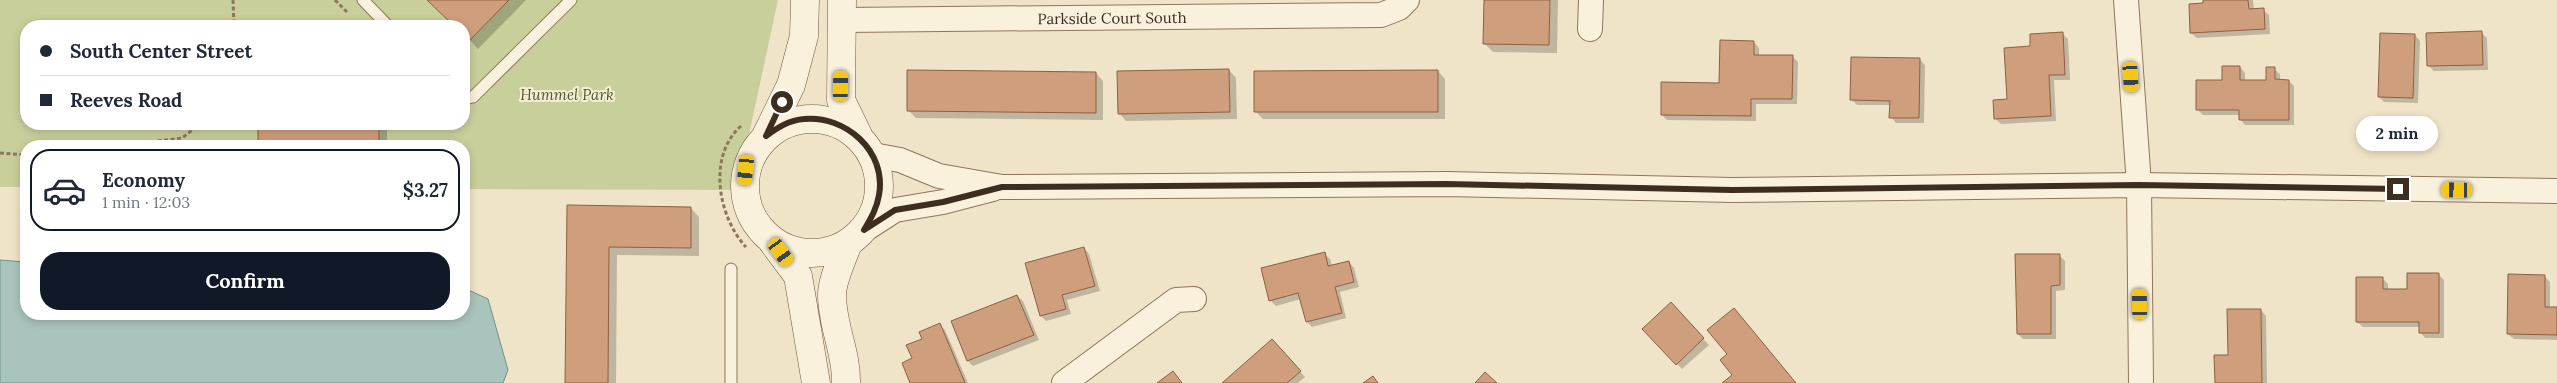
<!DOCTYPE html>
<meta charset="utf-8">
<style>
body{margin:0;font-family:Lora,serif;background:#f6f6f7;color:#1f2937;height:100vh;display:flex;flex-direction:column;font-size:19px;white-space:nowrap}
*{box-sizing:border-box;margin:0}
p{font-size:16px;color:#747a83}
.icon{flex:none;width:28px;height:28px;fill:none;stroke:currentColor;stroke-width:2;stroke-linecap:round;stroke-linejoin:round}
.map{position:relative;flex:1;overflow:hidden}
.drawer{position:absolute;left:20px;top:140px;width:450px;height:180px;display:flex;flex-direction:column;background:#fff;border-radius:20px;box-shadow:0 2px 8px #0003}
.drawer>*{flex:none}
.hud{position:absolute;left:20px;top:20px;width:450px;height:110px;border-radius:20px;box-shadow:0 2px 8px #0003;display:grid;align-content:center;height:110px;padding:0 20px;background:#fff}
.end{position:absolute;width:22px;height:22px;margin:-11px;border:6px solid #3d2e20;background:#fff;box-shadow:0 0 0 2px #fff}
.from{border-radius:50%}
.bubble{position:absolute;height:35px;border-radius:18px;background:#fff;box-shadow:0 2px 8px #0003;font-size:16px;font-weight:700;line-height:35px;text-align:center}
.car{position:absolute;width:15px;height:30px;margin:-15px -8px;border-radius:6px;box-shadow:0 0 4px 1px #0007;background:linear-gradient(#f5c518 24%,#345 0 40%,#f5c518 0 76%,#345 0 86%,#f5c518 0)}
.hud b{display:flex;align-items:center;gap:18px;height:48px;font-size:19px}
.hud b+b{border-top:1px solid #e0e1e3}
.hud i{width:12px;height:12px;background:#1f2937}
ul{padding:9px 0 0;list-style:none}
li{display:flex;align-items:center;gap:15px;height:82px;margin:0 10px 8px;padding:0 10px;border:2px solid transparent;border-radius:20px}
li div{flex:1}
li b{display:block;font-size:19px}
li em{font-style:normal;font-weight:700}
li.active{border-color:#111827}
li>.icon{width:45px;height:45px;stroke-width:1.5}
.button{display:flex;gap:10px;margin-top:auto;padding:10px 20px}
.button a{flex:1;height:58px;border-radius:20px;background:#111827;color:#fff;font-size:20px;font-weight:700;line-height:58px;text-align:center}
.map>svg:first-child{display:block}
.green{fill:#c9cf9b;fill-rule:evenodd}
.water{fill:#a9c4bc;stroke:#6f938a}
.shadow{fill:#0003}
.building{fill:#cf9f7d;stroke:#8d5f41}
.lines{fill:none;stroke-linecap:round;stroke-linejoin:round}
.service-casing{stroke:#8d765c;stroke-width:13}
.minor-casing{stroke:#8d765c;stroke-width:26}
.secondary-casing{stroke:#6f573f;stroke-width:29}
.path{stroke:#8d765c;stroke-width:3;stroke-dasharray:4 2.5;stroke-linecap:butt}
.service{stroke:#faf1dc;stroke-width:11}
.minor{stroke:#faf1dc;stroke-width:24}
.secondary{stroke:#faf1dc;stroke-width:28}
.route{stroke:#3d2e20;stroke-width:6}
.labels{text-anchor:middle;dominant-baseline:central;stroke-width:4;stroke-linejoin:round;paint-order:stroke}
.street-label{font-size:15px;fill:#3d2e20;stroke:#f7eed8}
.park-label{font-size:15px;font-style:italic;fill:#4d5a26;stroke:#f7eed8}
</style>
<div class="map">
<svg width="2557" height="383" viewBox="0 0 2557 383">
<rect width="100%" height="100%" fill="#f0e4c8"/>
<!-- green -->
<path class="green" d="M 0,0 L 778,0 L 737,190 L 464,189 L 464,146 L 26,146 L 26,187 L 0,187 ZM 26,26 L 464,26 L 464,124 L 26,124 Z"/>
<!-- water -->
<path class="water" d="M 0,260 L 26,262 L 26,314 L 464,314 L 464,288 L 488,299 L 508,370 L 503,383 L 0,383 Z"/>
<!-- shadow -->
<path class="shadow" d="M 429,0 L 526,0 L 478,49 L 464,34 L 464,26 L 455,26 Z
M 1485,0 L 1558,0 L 1557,53 L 1493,52 L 1485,44 Z
M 2204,0 L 2253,0 L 2254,10 L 2263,10 L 2269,15 L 2270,34 L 2197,38 L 2191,33 Z
M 2482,33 L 2487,38 L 2488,70 L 2434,71 L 2429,66 Z
M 2063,34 L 2068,39 L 2070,80 L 2054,80 L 2056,121 L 2001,124 L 1996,119 L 2008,100 L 2032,48 Z
M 2415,35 L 2420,41 L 2418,103 L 2384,102 L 2379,97 Z
M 1754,42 L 1759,48 L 1759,56 L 1792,56 L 1798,62 L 1797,104 L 1756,104 L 1756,121 L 1667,120 L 1662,115 L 1721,84 Z
M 1919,59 L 1925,65 L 1924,123 L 1896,123 L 1891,117 L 1891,105 L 1857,105 L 1852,100 Z
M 2240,67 L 2245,73 L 2245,81 L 2267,81 L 2274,69 L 2280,74 L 2280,81 L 2289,81 L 2294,86 L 2294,125 L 2245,125 L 2240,119 L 2240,115 L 2203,115 L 2197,109 Z
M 1229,70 L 1236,78 L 1237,119 L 1126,121 L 1119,113 Z
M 1438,71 L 1445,79 L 1445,119 L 1263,119 L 1256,112 Z
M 1096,73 L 1103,81 L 1103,120 L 916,118 L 908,110 Z
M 260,124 L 385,124 L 387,126 L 387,146 L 260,146 Z
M 568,207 L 691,208 L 699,217 L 699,256 L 617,255 L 616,383 L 566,383 Z
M 1084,248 L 1089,254 L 1100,291 L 1067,300 L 1071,314 L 1046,321 L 1041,316 Z
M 1324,253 L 1330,259 L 1332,266 L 1349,262 L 1354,268 L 1359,287 L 1340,292 L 1346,318 L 1312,327 L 1307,322 L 1301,299 L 1276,306 L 1270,300 Z
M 2059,255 L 2065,261 L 2065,290 L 2056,291 L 2056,339 L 2023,339 L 2018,334 Z
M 2438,274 L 2444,280 L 2444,338 L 2425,338 L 2420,332 L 2420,327 L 2363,327 L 2357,322 L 2383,279 L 2388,284 L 2388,290 L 2409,290 Z
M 2545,277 L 2550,282 L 2550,308 L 2557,308 L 2557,340 L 2514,339 L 2508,334 Z
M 1017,296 L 1023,301 L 1039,340 L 973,366 L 968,361 L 952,322 Z
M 1671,304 L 1709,345 L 1682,369 L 1644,329 Z
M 2261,310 L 2266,316 L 2267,383 L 2216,383 L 2229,356 Z
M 939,325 L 945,330 L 968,383 L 912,383 L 923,339 Z
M 1277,346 L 1305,377 L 1298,383 L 1224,383 Z"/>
<!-- building -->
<path class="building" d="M 427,0 L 509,0 L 469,41 L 464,36 L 464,26 L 454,26 Z
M 1484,0 L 1550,0 L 1549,45 L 1483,44 Z
M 2203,0 L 2248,0 L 2249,9 L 2264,8 L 2265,29 L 2190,33 L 2189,4 L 2203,3 Z
M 2482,31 L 2483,65 L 2427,66 L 2426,33 Z
M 2063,32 L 2065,75 L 2049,75 L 2051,116 L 1994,119 L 1993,100 L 2007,99 L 2004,48 L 2030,46 L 2030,34 Z
M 2380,33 L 2415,34 L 2413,98 L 2378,97 Z
M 1720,40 L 1754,41 L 1754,55 L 1793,55 L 1792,99 L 1751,99 L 1751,116 L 1661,115 L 1661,82 L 1719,83 Z
M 1851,57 L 1920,58 L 1919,118 L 1889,118 L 1890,101 L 1850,100 Z
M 2222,66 L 2240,66 L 2240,80 L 2266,80 L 2266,67 L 2275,67 L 2275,79 L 2289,80 L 2289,120 L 2239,120 L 2239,110 L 2196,110 L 2196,80 L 2222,80 Z
M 1229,69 L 1230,112 L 1118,114 L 1117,71 Z
M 907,70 L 1096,72 L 1096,113 L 907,111 Z
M 1438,70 L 1438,112 L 1254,112 L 1254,71 Z
M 258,124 L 379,124 L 379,146 L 258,146 Z
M 567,205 L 691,207 L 691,248 L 609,247 L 608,383 L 565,383 Z
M 1084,247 L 1095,286 L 1062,295 L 1066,309 L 1040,316 L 1025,263 Z
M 1325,252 L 1328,266 L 1349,261 L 1354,282 L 1335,287 L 1342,313 L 1306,322 L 1298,293 L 1269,301 L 1261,268 Z
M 2015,254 L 2060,254 L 2060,285 L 2051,286 L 2051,334 L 2017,334 Z
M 2407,273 L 2439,273 L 2439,333 L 2419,333 L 2419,322 L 2356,322 L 2356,277 L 2383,277 L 2383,289 L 2407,289 Z
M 2508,274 L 2545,275 L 2545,307 L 2557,307 L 2557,335 L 2507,334 Z
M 1017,295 L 1034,335 L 967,361 L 951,321 Z
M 1671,302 L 1704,338 L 1676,365 L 1642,329 Z
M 1734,308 L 1796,383 L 1722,383 L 1732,375 L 1720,360 L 1727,354 L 1707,330 Z
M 2227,309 L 2261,309 L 2262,383 L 2215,383 L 2214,355 L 2228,355 Z
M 940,323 L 965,383 L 910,383 L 902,363 L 912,358 L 906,345 L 922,339 L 919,332 Z
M 1272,339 L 1301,371 L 1287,383 L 1222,383 Z
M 1173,371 L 1182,383 L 1157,383 Z
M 1485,372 L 1497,383 L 1475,383 Z
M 1373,376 L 1378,383 L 1363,383 Z"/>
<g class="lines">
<!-- service casing -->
<g class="service-casing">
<path id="service" d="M 363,0 L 388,26
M 464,99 L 473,97 L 571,0
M 731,269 L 731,383"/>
</g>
<!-- minor casing -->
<g class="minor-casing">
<g id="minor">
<path d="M 2126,0 L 2139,185 L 2141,383"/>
<path id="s1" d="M 843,20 L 1381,15 L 1399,8 L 1407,0"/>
<path d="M 1590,29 L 1591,0"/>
<path d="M 873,155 L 900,160 L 939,176 L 1002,187 L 1447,184 L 1732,190 L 2139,185 L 2557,191"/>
<path d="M 864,230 L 895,210 L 943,202 L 993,189"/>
<path d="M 1064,383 L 1176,300 L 1194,299"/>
</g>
</g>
<!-- secondary casing -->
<g class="secondary-casing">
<path id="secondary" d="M 842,0 L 841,100 L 859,137
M745 186a67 67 0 1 1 134 0a67 67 0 1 1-134 0Z
M 766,136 L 791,85 L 804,36 L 805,0
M 772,241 L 798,276 L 816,383
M 846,383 C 847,353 832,326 832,295 C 832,279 843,258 848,243"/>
</g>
<!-- path -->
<path class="path" d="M 233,0 L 234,26
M 335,0 L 347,12
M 741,126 C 707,156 718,217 746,247
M 119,146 L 182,138 L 200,124
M 0,153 L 26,155"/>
<!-- service -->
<use href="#service" class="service"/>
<!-- minor -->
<use href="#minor" class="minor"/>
<!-- secondary -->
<use href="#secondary" class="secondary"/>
</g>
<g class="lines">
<!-- route -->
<path class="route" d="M 782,102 L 766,136 C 777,128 789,120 804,119 C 845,115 887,151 879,195 C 877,208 871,218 864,230 L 895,210 L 943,202 L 1002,187 L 1447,184 L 1732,190 L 2139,185 L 2398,189"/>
</g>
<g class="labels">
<!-- street labels -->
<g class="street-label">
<text stroke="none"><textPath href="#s1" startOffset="269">Parkside Court South</textPath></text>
</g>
<!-- park labels -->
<g class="park-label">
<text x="567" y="94">Hummel Park</text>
</g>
</g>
</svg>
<i class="end from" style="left:782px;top:102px"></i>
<i class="end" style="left:2398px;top:189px"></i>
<div class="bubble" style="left:2356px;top:116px;width:82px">2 min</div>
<i class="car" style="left:2131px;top:77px;rotate:176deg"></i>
<i class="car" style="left:841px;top:86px;rotate:1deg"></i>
<i class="car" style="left:746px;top:170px;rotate:186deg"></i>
<i class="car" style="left:2457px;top:190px;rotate:271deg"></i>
<i class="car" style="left:781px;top:252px;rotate:144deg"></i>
<i class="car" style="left:2140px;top:304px;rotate:359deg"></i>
<div class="hud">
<b><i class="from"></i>South Center Street</b>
<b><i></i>Reeves Road</b>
</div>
<section class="drawer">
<ul>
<li class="active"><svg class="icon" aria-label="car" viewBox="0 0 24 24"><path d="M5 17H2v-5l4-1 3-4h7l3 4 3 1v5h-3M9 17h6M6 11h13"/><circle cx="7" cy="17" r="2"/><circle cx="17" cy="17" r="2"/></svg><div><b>Economy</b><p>1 min · 12:03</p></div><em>$3.27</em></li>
</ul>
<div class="button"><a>Confirm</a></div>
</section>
</div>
